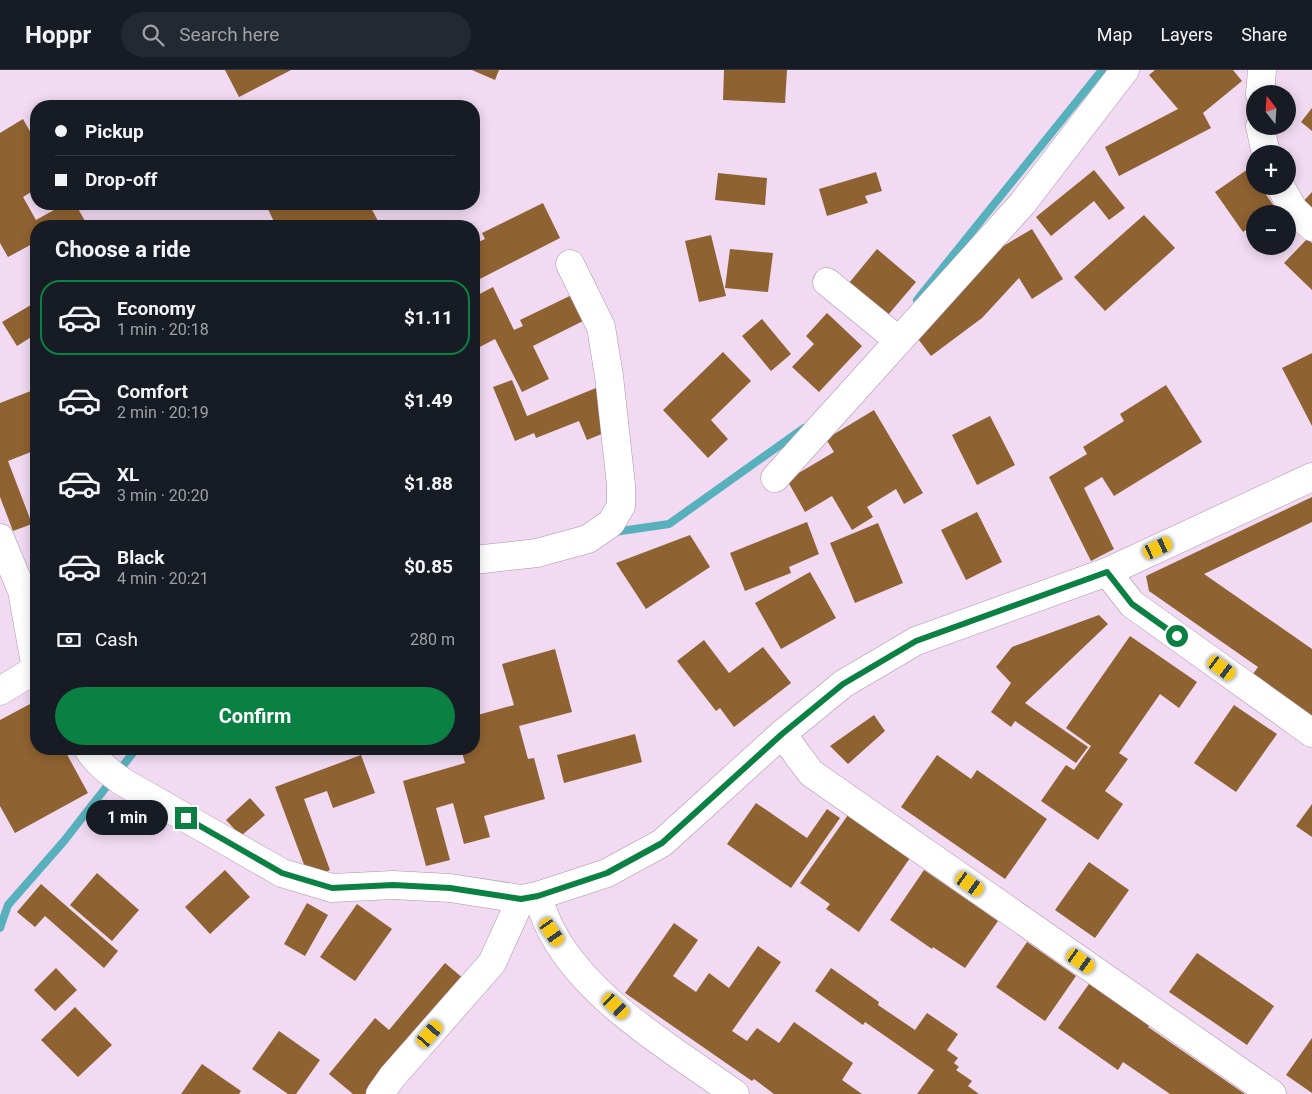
<!DOCTYPE html>
<meta charset="utf-8">
<style>
body{margin:0;font-family:Roboto,sans-serif;background:#242831;color:#f1f3f6;height:100vh;display:flex;flex-direction:column;font-size:19px;white-space:nowrap}
*{box-sizing:border-box;margin:0}
p{font-size:16px;color:#9ea1a6}
.icon{flex:none;width:28px;height:28px;fill:none;stroke:currentColor;stroke-width:2;stroke-linecap:round;stroke-linejoin:round}
.map{position:relative;flex:1;overflow:hidden}
.details{position:absolute;left:30px;top:150px;width:450px;height:535px;display:flex;flex-direction:column;background:#171b24;border-radius:20px;box-shadow:0 2px 12px #0003}
.details>*{flex:none}
.hud{position:absolute;left:30px;top:30px;width:450px;height:110px;border-radius:20px;box-shadow:0 2px 12px #0003;display:grid;align-content:center;height:110px;padding:0 25px;background:#171b24}
.needle{width:32px;rotate:343deg}
.fabs{position:absolute;left:1246px;top:15px;display:grid;gap:10px}
.fabs a{display:grid;place-items:center;width:50px;height:50px;border-radius:50%;background:#171b24;box-shadow:0 2px 12px #0003;font-size:25px}
.end{position:absolute;width:22px;height:22px;margin:-11px;border:6px solid #0b8043;background:#fff;box-shadow:0 0 0 2px #fff}
.from{border-radius:50%}
.bubble{position:absolute;height:35px;border-radius:18px;background:#171b24;box-shadow:0 2px 12px #0003;font-size:16px;font-weight:700;line-height:35px;text-align:center}
.car{position:absolute;width:15px;height:30px;margin:-15px -8px;border-radius:6px;box-shadow:0 0 4px 1px #0007;background:linear-gradient(#f5c518 24%,#345 0 40%,#f5c518 0 76%,#345 0 86%,#f5c518 0)}
.hud b{display:flex;align-items:center;gap:18px;height:48px;font-size:19px}
.hud b+b{border-top:1px solid #363941}
.hud i{width:12px;height:12px;background:#f1f3f6}
ul{padding:0;list-style:none}
li{display:flex;align-items:center;gap:15px;height:75px;margin:0 10px 8px;padding:0 15px;border:2px solid transparent;border-radius:20px}
li div{flex:1}
li b{display:block;font-size:19px}
li em{font-style:normal;font-weight:700}
li.on{border-color:#0b8043}
li>.icon{width:45px;height:45px;stroke-width:1.5}
h2{padding:0 25px;font-size:22px;line-height:60px}
.pay{display:flex;align-items:center;gap:12px;height:55px;padding:0 25px;font-size:19px}
.pay p{margin-inline-start:auto}
.primary-button{display:flex;gap:10px;margin-top:auto;padding:10px 25px}
.primary-button a{flex:1;height:58px;border-radius:30px;background:#0b8043;color:#fff;font-size:20px;font-weight:700;line-height:58px;text-align:center}
header{display:flex;align-items:center;gap:30px;box-sizing:border-box;height:70px;padding:0 25px;background:#171b24;border-bottom:1px solid #363941}
header strong{font-size:24px}
nav{display:flex;gap:28px;margin-inline-start:auto;font-size:18px}
.search{width:350px;height:45px;background:#242831;display:flex;align-items:center;gap:12px;box-sizing:border-box;padding:0 18px;border-radius:28px;color:#9ea1a6;font-size:19px}
.map>svg:first-child{display:block}
.lines{fill:none;stroke-linecap:round;stroke-linejoin:round}
.stream{stroke:#57b1bd;stroke-width:8}
.building{fill:#8f6231}
.minor-casing{stroke:#ab95ac;stroke-width:29}
.minor{stroke:#fff;stroke-width:28}
.route{stroke:#0b8043;stroke-width:6}
</style>
<header>
<strong>Hoppr</strong>
<div class="search"><svg class="icon" aria-label="search" viewBox="0 0 24 24"><circle cx="10" cy="10" r="6"/><path d="M15 15l6 6"/></svg>Search here</div>
<nav><a>Map</a><a>Layers</a><a>Share</a></nav>
</header>
<div class="map">
<svg width="1312" height="1024" viewBox="0 0 1312 1024">
<rect width="100%" height="100%" fill="#f1daf2"/>
<g class="lines">
<!-- stream -->
<path class="stream" d="M 917,230 L 1102,0
M 614,462 L 669,454 L 804,358
M 0,858 L 8,835 L 64,771 L 136,679"/>
</g>
<!-- building -->
<path class="building" d="M 225,0 L 291,0 L 239,27 Z
M 472,0 L 499,0 L 495,10 Z
M 724,0 L 787,0 L 785,33 L 723,30 Z
M 1155,0 L 1233,0 L 1242,11 L 1203,43 L 1211,58 L 1119,106 L 1105,77 L 1178,39 L 1149,5 Z
M 1312,38 L 1312,61 L 1301,52 Z
M 23,49 L 36,72 L 36,119 L 23,127 L 36,150 L 54,140 L 51,134 L 83,134 L 77,137 L 88,156 L 36,156 L 36,172 L 8,187 L 0,173 L 0,63 Z
M 1248,99 L 1255,109 L 1255,116 L 1260,116 L 1276,139 L 1269,144 L 1255,144 L 1255,154 L 1243,162 L 1215,122 Z
M 1094,100 L 1125,138 L 1109,150 L 1094,131 L 1051,166 L 1036,147 Z
M 876,102 L 882,121 L 865,126 L 868,133 L 827,146 L 819,119 Z
M 718,103 L 767,108 L 765,135 L 715,130 Z
M 1312,122 L 1312,145 L 1300,135 Z
M 543,133 L 560,168 L 474,212 L 474,174 L 485,169 L 482,163 Z
M 275,134 L 369,134 L 378,151 L 367,156 L 276,156 L 267,137 Z
M 1144,145 L 1175,178 L 1105,241 L 1074,207 Z
M 1032,159 L 1063,209 L 1032,229 L 1019,208 L 982,248 L 931,286 L 912,261 L 1000,178 Z
M 711,165 L 726,226 L 699,232 L 685,171 Z
M 1307,169 L 1312,173 L 1312,220 L 1284,193 Z
M 730,179 L 773,183 L 768,222 L 725,218 Z
M 877,179 L 916,212 L 888,245 L 849,213 Z
M 493,217 L 514,260 L 523,256 L 520,250 L 578,222 L 591,247 L 533,276 L 549,309 L 522,322 L 495,269 L 474,280 L 474,227 Z
M 36,232 L 36,264 L 17,276 L 2,252 Z
M 827,243 L 862,276 L 819,322 L 792,297 L 814,274 L 806,266 Z
M 762,249 L 791,284 L 771,301 L 742,266 Z
M 723,282 L 751,311 L 711,350 L 728,369 L 708,388 L 663,340 Z
M 1312,283 L 1312,356 L 1282,298 Z
M 512,310 L 527,346 L 596,318 L 614,359 L 587,370 L 579,351 L 536,368 L 534,363 L 515,371 L 493,317 Z
M 1166,315 L 1202,372 L 1114,426 L 1102,407 L 1084,418 L 1114,479 L 1091,491 L 1049,407 L 1087,384 L 1083,377 L 1124,351 L 1120,344 Z
M 36,319 L 36,380 L 8,391 L 32,454 L 13,461 L 0,427 L 0,333 Z
M 874,340 L 923,423 L 904,434 L 896,419 L 867,437 L 873,447 L 852,460 L 832,426 L 805,442 L 787,410 L 834,382 L 826,369 Z
M 990,346 L 1015,395 L 977,415 L 952,365 Z
M 1312,427 L 1312,452 L 1204,504 L 1312,579 L 1312,646 L 1253,604 L 1258,597 L 1149,521 L 1146,506 Z
M 977,442 L 1002,492 L 966,510 L 941,460 Z
M 807,452 L 819,484 L 789,497 L 791,503 L 745,521 L 730,483 Z
M 878,453 L 903,513 L 855,533 L 830,473 Z
M 690,465 L 710,497 L 646,539 L 616,493 Z
M 810,502 L 836,548 L 781,579 L 755,533 Z
M 1099,545 L 1108,554 L 1025,633 L 1088,677 L 1076,693 L 1015,651 L 1011,657 L 991,642 L 1011,613 L 996,597 L 1012,577 Z
M 1130,566 L 1197,612 L 1179,638 L 1160,624 L 1119,683 L 1128,689 L 1105,721 L 1123,734 L 1098,770 L 1041,731 L 1066,695 L 1074,700 L 1091,676 L 1066,658 Z
M 704,570 L 729,603 L 763,577 L 791,613 L 734,657 L 720,638 L 716,641 L 677,591 Z
M 555,579 L 572,642 L 519,656 L 528,689 L 534,688 L 545,729 L 484,746 L 490,767 L 464,774 L 453,733 L 436,738 L 450,790 L 426,796 L 403,711 L 465,693 L 461,679 L 474,679 L 474,646 L 514,635 L 502,594 Z
M 30,634 L 36,646 L 36,679 L 64,679 L 88,723 L 15,763 L 0,736 L 0,650 Z
M 1234,635 L 1277,664 L 1236,722 L 1194,693 Z
M 874,645 L 885,661 L 848,694 L 830,676 Z
M 635,664 L 642,692 L 564,713 L 557,685 Z
M 361,685 L 375,723 L 333,738 L 327,721 L 304,729 L 330,800 L 309,808 L 275,717 Z
M 937,685 L 971,709 L 977,700 L 1047,749 L 1005,809 L 901,737 Z
M 250,728 L 265,745 L 241,766 L 226,750 Z
M 756,733 L 807,768 L 827,739 L 840,748 L 791,818 L 727,774 Z
M 1312,734 L 1312,767 L 1296,756 Z
M 848,745 L 910,788 L 859,862 L 826,839 L 830,834 L 800,813 Z
M 1089,792 L 1129,820 L 1095,868 L 1055,840 Z
M 225,800 L 250,827 L 210,864 L 185,837 Z
M 924,800 L 998,851 L 965,898 L 933,877 L 932,879 L 890,850 Z
M 97,803 L 139,840 L 112,871 L 70,835 Z
M 41,814 L 118,881 L 104,898 L 45,846 L 35,857 L 17,842 Z
M 307,833 L 328,845 L 305,886 L 284,874 Z
M 357,834 L 392,859 L 355,911 L 320,887 Z
M 674,853 L 698,870 L 673,906 L 696,922 L 709,903 L 729,918 L 758,876 L 781,892 L 732,961 L 747,971 L 757,958 L 779,973 L 794,952 L 853,993 L 842,1010 L 862,1024 L 774,1024 L 754,1009 L 752,1011 L 625,923 Z
M 1027,872 L 1076,906 L 1045,951 L 996,917 Z
M 1197,883 L 1274,936 L 1247,975 L 1169,922 Z
M 445,893 L 464,909 L 367,1024 L 353,1024 L 329,1004 L 375,948 L 389,960 Z
M 56,898 L 77,920 L 55,941 L 34,920 Z
M 831,898 L 879,932 L 878,935 L 915,960 L 927,943 L 958,964 L 947,980 L 958,988 L 954,993 L 959,997 L 956,1000 L 972,1011 L 968,1016 L 979,1024 L 917,1024 L 934,1000 L 865,952 L 863,955 L 815,921 Z
M 1091,911 L 1151,953 L 1148,957 L 1245,1024 L 1170,1024 L 1123,992 L 1118,1000 L 1058,958 Z
M 75,937 L 112,975 L 78,1007 L 41,970 Z
M 279,961 L 320,990 L 296,1024 L 288,1024 L 252,999 Z
M 1312,968 L 1312,1023 L 1286,1005 Z
M 202,994 L 241,1021 L 239,1024 L 181,1024 Z"/>
<g class="lines">
<!-- minor casing -->
<g class="minor-casing">
<path id="minor" d="M 1260,24 L 1262,0
M 1260,56 L 1266,84
M 1280,116 L 1294,140 L 1312,157
M 827,212 L 898,270
M 775,408 L 1022,134 L 1125,0
M 0,468 L 22,521 L 36,599
M 474,490 L 537,483 L 588,469 L 611,453 L 621,436 L 621,415 L 609,306 L 601,257 L 570,194
M 1107,502 L 1132,534 L 1312,663
M 0,621 L 36,599
M 782,664 L 811,703 L 1272,1024
M 88,679 C 97,693 109,702 123,712 L 282,803 L 332,818 L 393,815 L 450,818 L 521,829 L 537,826 L 607,803 L 662,773 L 782,664 L 843,614 L 916,571 L 1107,502 L 1312,407
M 537,826 C 542,838 546,851 552,862 C 589,931 672,979 735,1024
M 380,1024 L 392,1007 L 492,893 L 521,829"/>
</g>
<!-- minor -->
<use href="#minor" class="minor"/>
</g>
<g class="lines">
<!-- route -->
<path class="route" d="M 186,748 L 282,803 L 332,818 L 393,815 L 450,818 L 521,829 L 538,826 L 607,803 L 662,773 L 782,664 L 843,614 L 916,571 L 1107,502 L 1132,534 L 1177,566"/>
</g>
</svg>
<div class="fabs">
<a><svg class="needle" viewBox="-14 -14 28 28"><path d="M0-13l5 13h-10z" fill="#e53935"/><path d="M0 13l5-13h-10z" fill="#9ea1a6"/></svg></a>
<a>+</a>
<a>−</a>
</div>
<i class="end from" style="left:1177px;top:566px"></i>
<i class="end" style="left:186px;top:748px"></i>
<div class="bubble" style="left:86px;top:730px;width:82px">1 min</div>
<i class="car" style="left:1158px;top:478px;rotate:65deg"></i>
<i class="car" style="left:1222px;top:598px;rotate:126deg"></i>
<i class="car" style="left:970px;top:814px;rotate:125deg"></i>
<i class="car" style="left:552px;top:862px;rotate:145deg"></i>
<i class="car" style="left:1081px;top:891px;rotate:125deg"></i>
<i class="car" style="left:616px;top:936px;rotate:133deg"></i>
<i class="car" style="left:430px;top:964px;rotate:41deg"></i>
<div class="hud">
<b><i class="from"></i>Pickup</b>
<b><i></i>Drop-off</b>
</div>
<section class="details">
<h2>Choose a ride</h2>
<ul>
<li class="on"><svg class="icon" aria-label="car" viewBox="0 0 24 24"><path d="M5 17H2v-5l4-1 3-4h7l3 4 3 1v5h-3M9 17h6M6 11h13"/><circle cx="7" cy="17" r="2"/><circle cx="17" cy="17" r="2"/></svg><div><b>Economy</b><p>1 min · 20:18</p></div><em>$1.11</em></li>
<li><svg class="icon" aria-label="car" viewBox="0 0 24 24"><path d="M5 17H2v-5l4-1 3-4h7l3 4 3 1v5h-3M9 17h6M6 11h13"/><circle cx="7" cy="17" r="2"/><circle cx="17" cy="17" r="2"/></svg><div><b>Comfort</b><p>2 min · 20:19</p></div><em>$1.49</em></li>
<li><svg class="icon" aria-label="car" viewBox="0 0 24 24"><path d="M5 17H2v-5l4-1 3-4h7l3 4 3 1v5h-3M9 17h6M6 11h13"/><circle cx="7" cy="17" r="2"/><circle cx="17" cy="17" r="2"/></svg><div><b>XL</b><p>3 min · 20:20</p></div><em>$1.88</em></li>
<li><svg class="icon" aria-label="car" viewBox="0 0 24 24"><path d="M5 17H2v-5l4-1 3-4h7l3 4 3 1v5h-3M9 17h6M6 11h13"/><circle cx="7" cy="17" r="2"/><circle cx="17" cy="17" r="2"/></svg><div><b>Black</b><p>4 min · 20:21</p></div><em>$0.85</em></li>
</ul>
<div class="pay"><svg class="icon" aria-label="cash" viewBox="0 0 24 24"><path d="M3 7h18v10H3z"/><circle cx="12" cy="12" r="2"/></svg>Cash<p>280 m</p></div>
<div class="primary-button"><a>Confirm</a></div>
</section>
</div>
